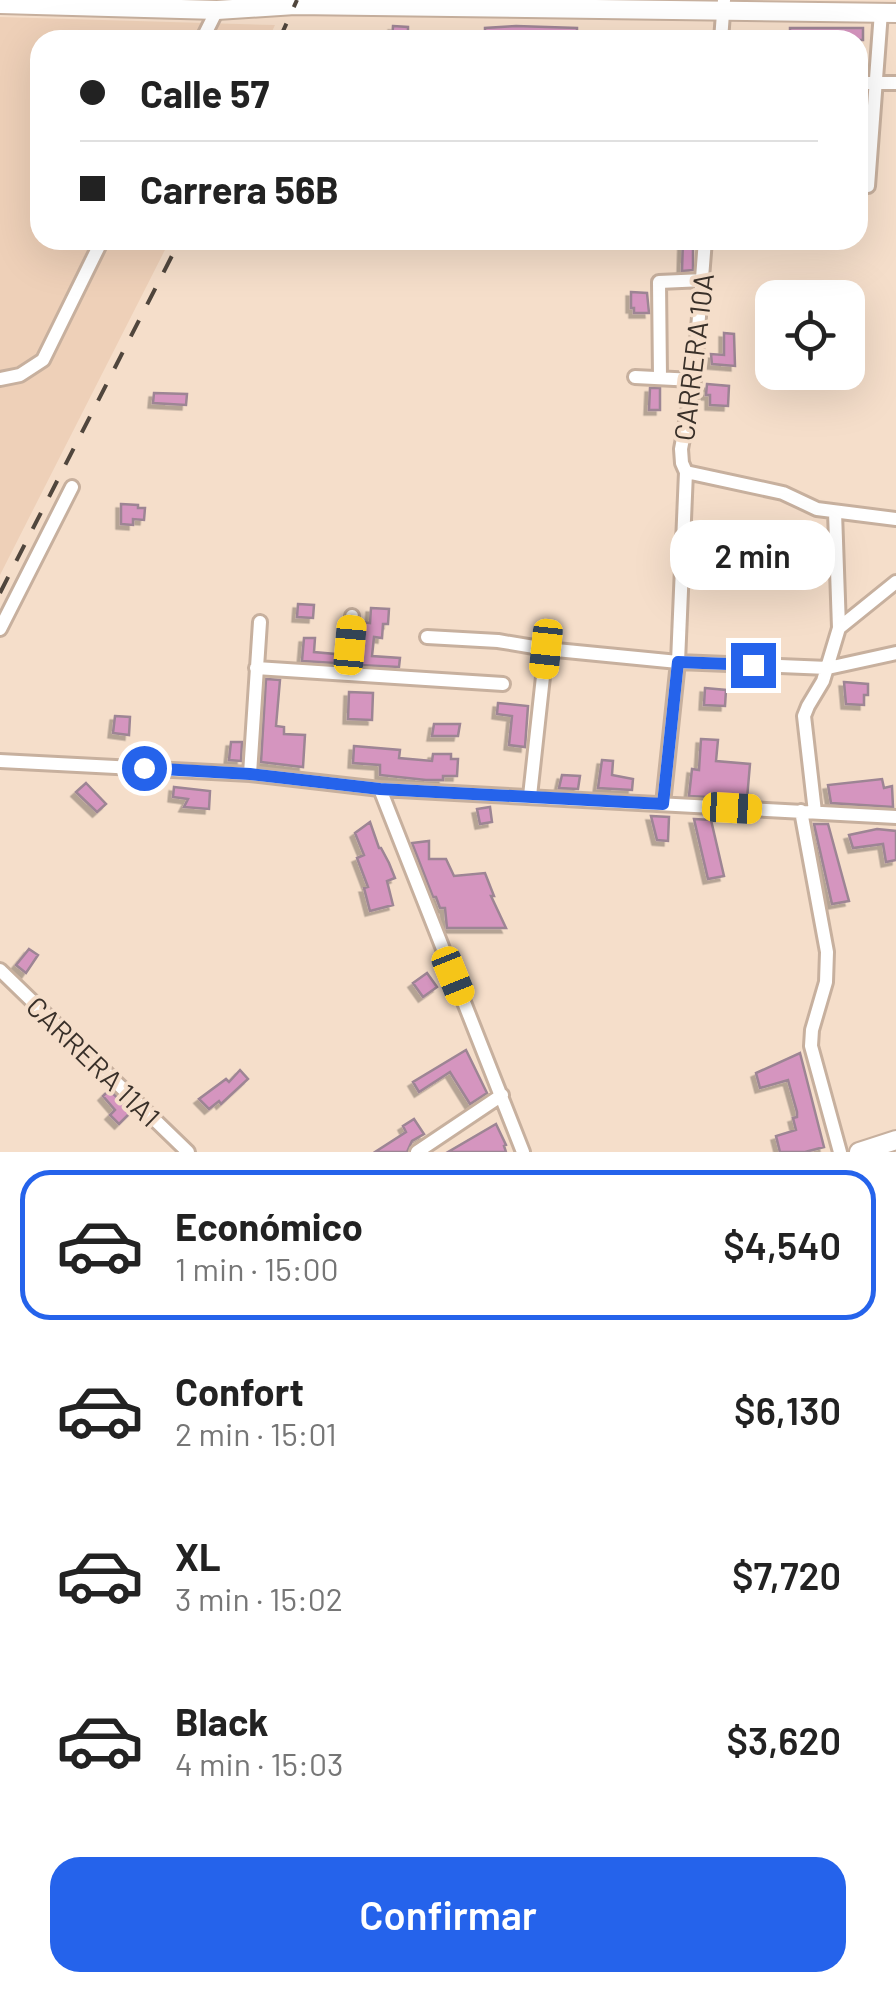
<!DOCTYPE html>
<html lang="es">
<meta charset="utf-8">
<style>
body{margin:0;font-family:Barlow,sans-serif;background:#f2f2f2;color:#222;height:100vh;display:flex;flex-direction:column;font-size:38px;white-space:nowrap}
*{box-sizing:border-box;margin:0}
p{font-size:32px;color:#767676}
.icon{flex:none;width:55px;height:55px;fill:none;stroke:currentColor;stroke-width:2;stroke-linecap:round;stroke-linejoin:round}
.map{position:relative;height:1152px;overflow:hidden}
.side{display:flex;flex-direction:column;background:#fff;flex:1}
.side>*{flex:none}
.hud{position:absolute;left:30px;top:30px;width:838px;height:220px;border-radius:30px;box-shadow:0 10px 40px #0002;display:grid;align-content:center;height:220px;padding:0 50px;background:#fff}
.controls{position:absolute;left:755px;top:280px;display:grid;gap:20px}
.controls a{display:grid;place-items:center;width:110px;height:110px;border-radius:20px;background:#fff;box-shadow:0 10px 40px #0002;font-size:50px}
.end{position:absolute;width:45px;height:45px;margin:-22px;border:12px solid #2563eb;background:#fff;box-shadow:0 0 0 5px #fff}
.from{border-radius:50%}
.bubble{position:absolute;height:70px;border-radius:30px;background:#fff;box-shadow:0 10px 40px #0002;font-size:32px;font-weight:600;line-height:70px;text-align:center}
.car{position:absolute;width:30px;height:60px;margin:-30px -15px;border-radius:12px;box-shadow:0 0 8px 2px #0007;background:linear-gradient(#f5c518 24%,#345 0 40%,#f5c518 0 76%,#345 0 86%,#f5c518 0)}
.hud b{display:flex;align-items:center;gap:35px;height:95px;font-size:38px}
.hud b+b{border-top:2px solid #e0e0e0}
.hud i{width:25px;height:25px;background:#222}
ul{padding:18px 0 0;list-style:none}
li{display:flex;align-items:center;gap:30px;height:150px;margin:0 20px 15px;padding:0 30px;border:5px solid transparent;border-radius:30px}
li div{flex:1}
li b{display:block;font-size:38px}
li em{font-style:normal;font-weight:600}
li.current{border-color:#2563eb}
li>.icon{width:90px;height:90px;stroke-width:1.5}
.action{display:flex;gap:20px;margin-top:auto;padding:20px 50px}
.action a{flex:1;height:115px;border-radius:30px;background:#2563eb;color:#fff;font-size:40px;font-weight:600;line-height:115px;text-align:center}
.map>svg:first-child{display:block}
.built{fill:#eed0b8}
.building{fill:#d595bf;stroke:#9d8594;stroke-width:2.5;filter:url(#shadow)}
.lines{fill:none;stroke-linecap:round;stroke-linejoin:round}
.street-casing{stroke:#c7b09e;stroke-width:18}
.secondary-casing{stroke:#c7b09e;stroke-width:22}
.street{stroke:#fff;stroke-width:12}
.secondary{stroke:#fff;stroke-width:18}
.rail{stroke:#50463d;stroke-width:4;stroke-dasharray:18 18;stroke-linecap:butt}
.route{stroke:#2563eb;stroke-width:12}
.labels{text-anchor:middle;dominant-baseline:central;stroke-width:8;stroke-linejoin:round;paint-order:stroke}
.street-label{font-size:28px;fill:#393029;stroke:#f5deca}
</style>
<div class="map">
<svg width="896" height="1152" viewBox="0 0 896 1152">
<defs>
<filter id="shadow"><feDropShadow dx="-4.5" dy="4.5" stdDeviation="0" flood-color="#0004"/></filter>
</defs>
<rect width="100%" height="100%" fill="#f5deca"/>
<!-- built -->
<path class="built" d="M 0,17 L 275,25 L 268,40 L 40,40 L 40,240 L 170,240 L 0,575 Z"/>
<!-- building -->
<path class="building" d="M 393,26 L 408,27 L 408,31 L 433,32 L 433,40 L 392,40 Z
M 516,26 L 577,28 L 577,40 L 455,40 L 455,32 L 485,31 L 485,28 Z
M 790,28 L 863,28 L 863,40 L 790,40 Z
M 683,240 L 693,240 L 693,270 L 682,271 Z
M 631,292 L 647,293 L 649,313 L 634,313 L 634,308 L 631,308 Z
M 724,333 L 734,334 L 735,366 L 712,364 L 711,354 L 724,355 Z
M 707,384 L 729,386 L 728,406 L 710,405 L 710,395 L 706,395 Z
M 650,388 L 660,388 L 660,410 L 649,410 Z
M 154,393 L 187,394 L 186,405 L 153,403 Z
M 121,504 L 138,505 L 138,508 L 145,508 L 144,520 L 133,519 L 133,525 L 121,524 Z
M 298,604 L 314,605 L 313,618 L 297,617 Z
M 371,608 L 389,609 L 388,624 L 383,624 L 382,638 L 374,637 L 372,656 L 400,658 L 399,667 L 359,665 L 362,622 L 370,623 Z
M 304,638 L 315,638 L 314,652 L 335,654 L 335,663 L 302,661 Z
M 266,679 L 280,680 L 276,726 L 284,727 L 284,734 L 305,735 L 303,767 L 261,762 Z
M 844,682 L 868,684 L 868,695 L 864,695 L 864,705 L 846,704 Z
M 705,688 L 726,690 L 725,706 L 704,705 Z
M 349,692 L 373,693 L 372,720 L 348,719 Z
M 498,703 L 528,706 L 525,747 L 509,745 L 512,716 L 497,714 Z
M 115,716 L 130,717 L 129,735 L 113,733 Z
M 434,724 L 460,724 L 458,736 L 432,736 Z
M 701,739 L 718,740 L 716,761 L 750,764 L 747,799 L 689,796 L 692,769 L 699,770 Z
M 231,742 L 242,742 L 241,761 L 229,760 Z
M 354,746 L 400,750 L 399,758 L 432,761 L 433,754 L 451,754 L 451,759 L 458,759 L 457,776 L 443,776 L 443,780 L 426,780 L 380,775 L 380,765 L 353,763 Z
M 602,760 L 613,761 L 612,775 L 633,779 L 632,790 L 598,788 Z
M 562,775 L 580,776 L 578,789 L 559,788 Z
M 882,779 L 884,788 L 892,786 L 893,807 L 831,803 L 828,785 Z
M 86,783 L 106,804 L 97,812 L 76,792 Z
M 174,787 L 210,791 L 209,809 L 184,807 L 188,799 L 173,797 Z
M 490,807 L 492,822 L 480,824 L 477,809 Z
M 651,816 L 669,817 L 668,841 L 657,840 Z
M 694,819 L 711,820 L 724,876 L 708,879 Z
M 370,822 L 379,848 L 381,848 L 389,863 L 395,878 L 387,881 L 393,905 L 370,911 L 364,888 L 368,887 L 357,858 L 364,855 L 355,833 Z
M 814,824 L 828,824 L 849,901 L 832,904 Z
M 877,829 L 896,831 L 896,860 L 886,862 L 883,844 L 853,848 L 849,835 Z
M 429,841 L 429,859 L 446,859 L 454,876 L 485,873 L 494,896 L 491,896 L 506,928 L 447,928 L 445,908 L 440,908 L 436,897 L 433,897 L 412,843 Z
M 29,949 L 38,955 L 26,973 L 16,965 Z
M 427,973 L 437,987 L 423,997 L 413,983 Z
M 466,1050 L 487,1093 L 470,1104 L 450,1072 L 419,1092 L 413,1082 Z
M 800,1053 L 824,1147 L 805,1152 L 780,1152 L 776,1136 L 796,1130 L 793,1118 L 797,1117 L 797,1112 L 788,1080 L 760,1088 L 756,1073 Z
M 240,1070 L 248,1079 L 221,1104 L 219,1101 L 209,1109 L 199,1099 L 226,1079 L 229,1082 Z
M 109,1090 L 132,1111 L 119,1124 L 110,1115 L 115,1110 L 103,1096 Z
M 414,1119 L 424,1134 L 412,1141 L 407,1152 L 375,1152 L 406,1132 L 403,1126 Z
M 496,1124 L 506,1145 L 504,1146 L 506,1152 L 448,1152 Z"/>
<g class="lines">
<!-- street casing -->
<g class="street-casing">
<path id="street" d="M 202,40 L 217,10
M 721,40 L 724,0
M 858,83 L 896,83
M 868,186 L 881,12
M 635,377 L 694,380
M 660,377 L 659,282 L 704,280
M 0,379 L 20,375 L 43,360 L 102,240
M 686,472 L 783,493 L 817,509 L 896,519
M 839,628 L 896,582
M 0,629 L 72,487
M 427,637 L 498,641 L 546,649 L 678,662 L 828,668 L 896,653
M 256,668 L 503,684
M 348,673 L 352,616
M 0,761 L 250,774 L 380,789 L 896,817
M 250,774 L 260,622
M 380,789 L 523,1152
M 530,796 L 546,649
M 663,804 L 678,662 L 686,472 L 682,463 L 681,449 L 694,380 L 705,240
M 801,811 L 827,952 L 826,982 L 812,1030 L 811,1046 L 840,1152
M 815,812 L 804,716 L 808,706 L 823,681 L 839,628 L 835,512
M 0,970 L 188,1152
M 417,1152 L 502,1095"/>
</g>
<!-- secondary casing -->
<g class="secondary-casing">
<path id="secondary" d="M 0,4 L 217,10 L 295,5 L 896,13
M 859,1152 L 896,1140"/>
</g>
<!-- street -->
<use href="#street" class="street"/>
<!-- secondary -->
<use href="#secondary" class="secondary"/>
<!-- rail -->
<path class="rail" d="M 279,40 L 297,0
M 0,593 L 180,240"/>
</g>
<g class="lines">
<!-- route -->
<path class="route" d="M 144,768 L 250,774 L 380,789 L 663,804 L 678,662 L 753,665"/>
</g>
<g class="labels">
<!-- street labels -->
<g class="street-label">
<text transform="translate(693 357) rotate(-83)">CARRERA 10A</text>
<text transform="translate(94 1061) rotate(44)">CARRERA 11A1</text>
</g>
</g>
</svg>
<div class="controls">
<a><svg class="icon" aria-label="locate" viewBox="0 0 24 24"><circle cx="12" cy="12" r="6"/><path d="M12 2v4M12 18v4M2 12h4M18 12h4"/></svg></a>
</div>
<i class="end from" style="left:144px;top:768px"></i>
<i class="end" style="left:753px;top:665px"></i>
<div class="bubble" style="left:670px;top:520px;width:165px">2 min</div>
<i class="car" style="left:350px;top:645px;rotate:5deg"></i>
<i class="car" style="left:546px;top:649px;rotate:186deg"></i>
<i class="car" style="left:732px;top:808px;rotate:93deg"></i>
<i class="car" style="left:453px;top:976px;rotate:158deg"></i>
<div class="hud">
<b><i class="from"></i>Calle 57</b>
<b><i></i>Carrera 56B</b>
</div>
</div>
<section class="side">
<ul>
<li class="current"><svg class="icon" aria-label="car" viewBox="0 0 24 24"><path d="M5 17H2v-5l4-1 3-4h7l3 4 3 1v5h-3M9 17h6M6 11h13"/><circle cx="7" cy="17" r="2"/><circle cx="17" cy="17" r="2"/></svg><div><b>Económico</b><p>1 min · 15:00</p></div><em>$4,540</em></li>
<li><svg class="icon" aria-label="car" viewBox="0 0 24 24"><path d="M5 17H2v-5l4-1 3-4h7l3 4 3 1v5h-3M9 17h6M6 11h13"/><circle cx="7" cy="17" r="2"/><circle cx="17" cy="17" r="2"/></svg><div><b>Confort</b><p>2 min · 15:01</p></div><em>$6,130</em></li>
<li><svg class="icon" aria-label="car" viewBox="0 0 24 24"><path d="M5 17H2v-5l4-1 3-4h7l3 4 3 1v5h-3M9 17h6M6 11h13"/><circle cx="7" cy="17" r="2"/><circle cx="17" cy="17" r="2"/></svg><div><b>XL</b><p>3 min · 15:02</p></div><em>$7,720</em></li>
<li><svg class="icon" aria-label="car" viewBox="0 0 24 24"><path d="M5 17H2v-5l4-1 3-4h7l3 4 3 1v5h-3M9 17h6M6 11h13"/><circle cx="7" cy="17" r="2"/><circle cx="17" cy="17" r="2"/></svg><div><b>Black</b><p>4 min · 15:03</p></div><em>$3,620</em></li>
</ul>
<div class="action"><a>Confirmar</a></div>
</section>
